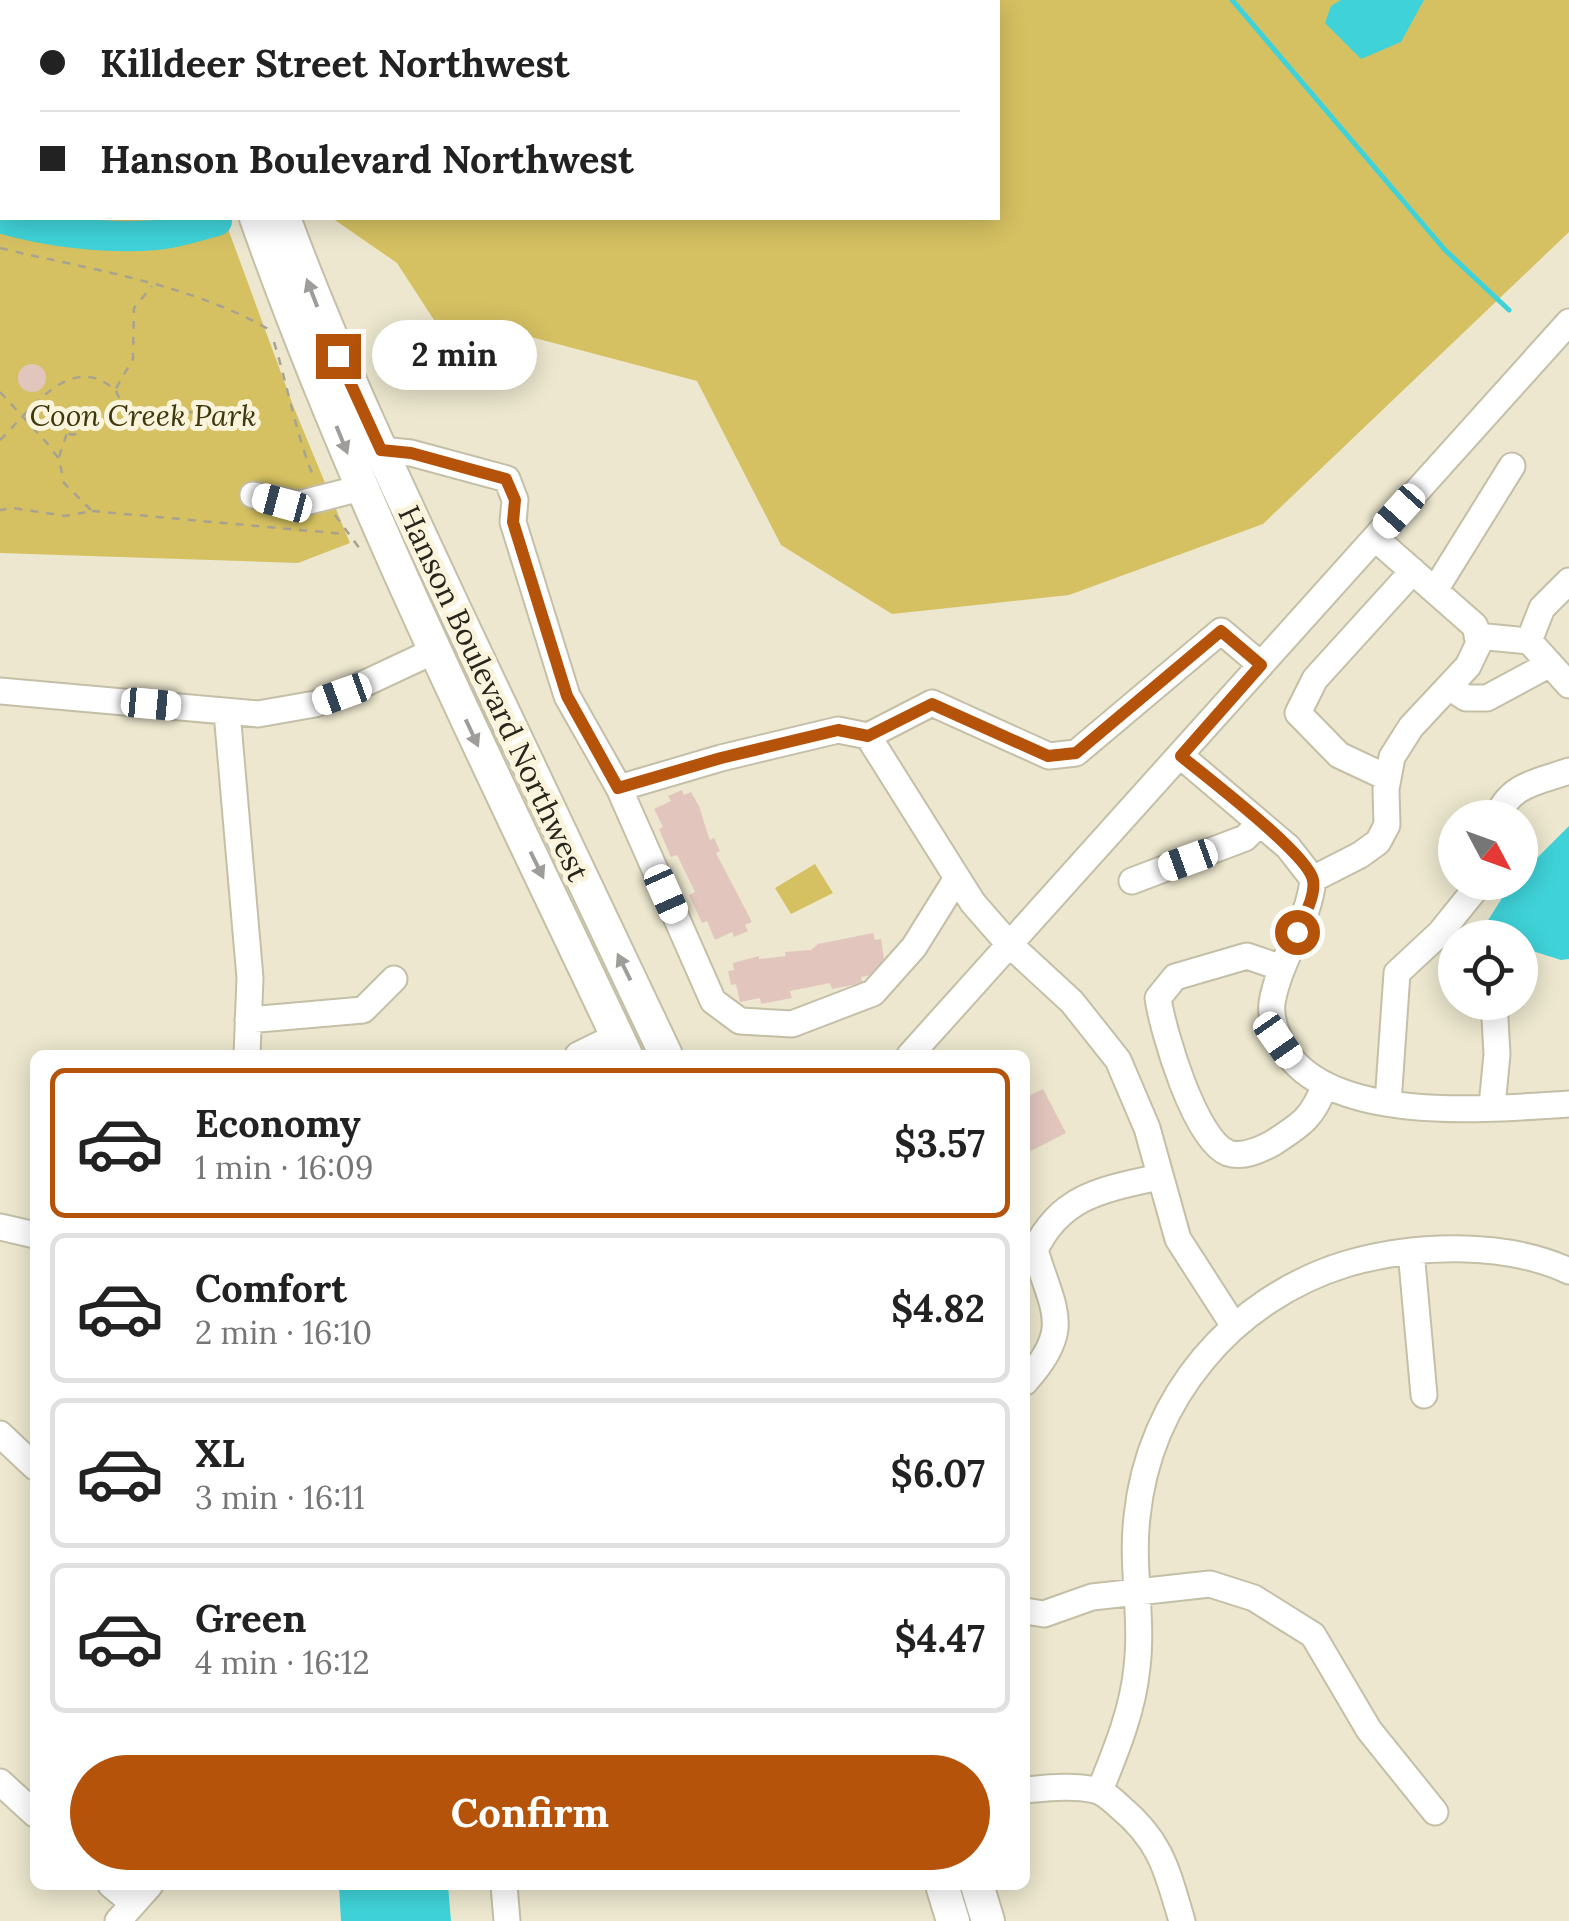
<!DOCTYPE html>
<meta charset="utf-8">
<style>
body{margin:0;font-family:Lora,serif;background:#f6f6f6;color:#222;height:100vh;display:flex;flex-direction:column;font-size:38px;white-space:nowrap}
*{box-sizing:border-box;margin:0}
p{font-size:32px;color:#767676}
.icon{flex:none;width:55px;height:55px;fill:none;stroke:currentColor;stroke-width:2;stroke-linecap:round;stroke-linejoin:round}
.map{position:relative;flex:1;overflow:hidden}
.sheet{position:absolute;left:30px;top:1050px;width:1000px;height:840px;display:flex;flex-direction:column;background:#fff;border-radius:15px;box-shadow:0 5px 25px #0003}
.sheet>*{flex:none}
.banner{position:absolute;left:0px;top:0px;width:1000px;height:220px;box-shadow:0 5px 25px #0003;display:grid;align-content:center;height:220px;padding:0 40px;background:#fff}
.needle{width:65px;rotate:131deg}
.tools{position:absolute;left:1438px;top:800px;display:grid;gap:20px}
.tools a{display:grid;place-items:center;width:100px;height:100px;border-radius:50%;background:#fff;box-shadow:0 5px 25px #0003;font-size:50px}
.end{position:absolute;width:45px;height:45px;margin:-22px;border:12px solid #b45309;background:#fff;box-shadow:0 0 0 5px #fff}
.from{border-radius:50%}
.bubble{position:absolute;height:70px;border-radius:35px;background:#fff;box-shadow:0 5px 25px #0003;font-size:32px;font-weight:700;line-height:70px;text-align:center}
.car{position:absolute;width:30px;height:60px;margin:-30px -15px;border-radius:12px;box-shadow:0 0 8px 2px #0007;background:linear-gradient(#fff 24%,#345 0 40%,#fff 0 76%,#345 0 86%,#fff 0)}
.banner b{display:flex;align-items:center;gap:35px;height:95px;font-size:38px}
.banner b+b{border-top:2px solid #e0e0e0}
.banner i{width:25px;height:25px;background:#222}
ul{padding:18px 0 0;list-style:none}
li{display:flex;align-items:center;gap:30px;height:150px;margin:0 20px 15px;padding:0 20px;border:5px solid #e0e0e0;border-radius:15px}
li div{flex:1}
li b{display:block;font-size:38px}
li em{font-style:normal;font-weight:700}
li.active{border-color:#b45309}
li>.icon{width:90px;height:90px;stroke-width:1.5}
.button{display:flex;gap:20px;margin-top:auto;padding:20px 40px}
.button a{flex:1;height:115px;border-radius:60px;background:#b45309;color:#fff;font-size:40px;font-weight:700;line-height:115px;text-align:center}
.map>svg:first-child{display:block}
.green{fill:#d5c162}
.water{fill:#3fd3d9}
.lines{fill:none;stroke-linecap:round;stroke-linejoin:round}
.stream{stroke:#3fd3d9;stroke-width:5}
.river{stroke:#3fd3d9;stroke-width:30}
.building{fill:#e2c6be}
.minor-casing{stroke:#c4bfa7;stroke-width:29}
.major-casing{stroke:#c4bfa7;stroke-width:36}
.path{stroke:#a7a390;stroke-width:2.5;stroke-dasharray:8 8;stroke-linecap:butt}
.minor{stroke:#fff;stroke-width:25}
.major{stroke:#fff;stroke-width:32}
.oneway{fill:#9e9d99}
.route{stroke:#b45309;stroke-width:12}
.labels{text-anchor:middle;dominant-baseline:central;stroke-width:10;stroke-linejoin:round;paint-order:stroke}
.park-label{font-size:30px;font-style:italic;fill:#3f370c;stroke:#f9f4db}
.street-label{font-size:30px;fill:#27251c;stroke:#f9f4db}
</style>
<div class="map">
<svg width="1569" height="1921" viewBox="0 0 1569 1921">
<rect width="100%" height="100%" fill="#ece7ce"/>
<!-- green -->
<path class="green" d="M 0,0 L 141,0 L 142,2 L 2,2 L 2,218 L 224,218 L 294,408 L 350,543 L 298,563 L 0,553 Z
M 383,0 L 1569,0 L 1569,232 L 1263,524 L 1069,595 L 892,614 L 781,545 L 697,381 L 516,333 L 434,320 L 397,263 L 332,218 L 998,218 L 998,2 L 381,2 Z
M 815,864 L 833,893 L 791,914 L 775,888 Z"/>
<!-- water -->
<path class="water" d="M 1341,0 L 1424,0 L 1401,42 L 1361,59 L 1325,23 L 1331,6 Z
M 1569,826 L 1569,959 L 1561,960 L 1520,947 L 1520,938 L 1505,937 L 1487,922 L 1509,887 L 1520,882 L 1520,875 Z
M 339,1885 L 448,1885 L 451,1921 L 341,1921 Z"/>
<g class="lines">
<!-- stream -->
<path class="stream" d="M 1232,0 L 1445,250 L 1509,310"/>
<!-- river -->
<path class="river" d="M 458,2 L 461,0
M 0,218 C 47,232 106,239 156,235 C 177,233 197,226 217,221"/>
</g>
<!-- building -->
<path class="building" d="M18 378a14 14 0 1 1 28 0a14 14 0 1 1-28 0Z
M 682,790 L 684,795 L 691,792 L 699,806 L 708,835 L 710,840 L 714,838 L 720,851 L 716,853 L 752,922 L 745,925 L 748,931 L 734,937 L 732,932 L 715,940 L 707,921 L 702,923 L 689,895 L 695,892 L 677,855 L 671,857 L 659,829 L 663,827 L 654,809 L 671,801 L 668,796 Z
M 873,933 L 875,940 L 881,939 L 886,972 L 861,977 L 863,983 L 832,989 L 830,983 L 790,991 L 792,998 L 761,1004 L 760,998 L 740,1002 L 736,984 L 731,985 L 728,971 L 734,970 L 733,963 L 759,956 L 759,959 L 786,956 L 785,952 L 811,950 L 818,944 Z
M 1043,1089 L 1066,1133 L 1025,1154 L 1025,1098 Z"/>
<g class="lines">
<!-- minor casing -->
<g class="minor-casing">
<path id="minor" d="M 381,450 L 411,453 L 507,479 L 515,500 L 513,522 L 567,696 L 619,788 L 713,1001 L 740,1021 L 792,1024 L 873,993 L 914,947 L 957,878
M 253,495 L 298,504 L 361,488
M 1435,590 L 1512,466
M 1477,636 L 1529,641 L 1569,685
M 1529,641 L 1542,608 L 1569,581
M 1449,687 L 1466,698 L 1487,698 L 1550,664
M 0,691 L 258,714 L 315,704 L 342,694 L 434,651
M 227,712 L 250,978 L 247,1055
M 868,736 L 932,703 L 1049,756 L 1076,753 L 1221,631 L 1261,665
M 1181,756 L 1288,847 L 1313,879 C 1309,923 1279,960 1272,1003 C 1270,1019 1278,1040 1287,1053 C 1337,1124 1490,1109 1569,1104
M 1388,778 L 1339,755 L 1298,713 L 1315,679 L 1413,571
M 619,788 L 721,758 L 838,730 L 868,736 L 973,903 L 1008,943 L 1072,1002 L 1118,1060 L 1147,1128 L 1178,1239 L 1234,1326
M 1497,818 C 1509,784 1539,782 1569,771
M 1313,879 L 1360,855 L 1378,842 L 1387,825 L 1386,789 L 1392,757 L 1411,727 L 1468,666 L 1479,643 L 1475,626 L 1375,538
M 1132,881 L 1245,838 L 1260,823
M 1282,968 L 1247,956 L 1175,977 L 1158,998 C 1163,1032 1195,1140 1228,1153 C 1243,1158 1260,1150 1273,1143 C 1300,1125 1312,1119 1324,1087
M 248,1020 L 363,1010 L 394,979
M 578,1055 L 617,1036
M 910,1055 L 1569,322
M 1388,1103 L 1397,973 L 1440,933 L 1481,882
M 1492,1106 L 1497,1054 L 1494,1002
M 0,1227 L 35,1235
M 1411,1251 L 1424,1395
M 1025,1382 C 1074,1328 1053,1311 1035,1250 C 1061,1195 1105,1189 1159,1177
M 0,1434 L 35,1467
M 1025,1611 L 1044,1614 L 1092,1597 L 1210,1584 L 1254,1598 L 1313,1635 L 1369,1730 L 1435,1812
M 0,1782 L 35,1814
M 1025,1790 C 1048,1788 1072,1785 1095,1790 C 1105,1792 1113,1801 1120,1807 C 1162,1842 1167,1871 1182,1921
M 1100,1790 C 1116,1751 1133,1710 1137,1667 C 1143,1617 1131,1567 1137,1517 C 1149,1397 1233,1299 1346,1264 C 1414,1244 1504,1241 1569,1271
M 111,1885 L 133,1903
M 504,1885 L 507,1921
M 118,1921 L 150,1885"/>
</g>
<!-- major casing -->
<g class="major-casing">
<path id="major" d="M 174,0 L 175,2
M 209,0 L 210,2
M 256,218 C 358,506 496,779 626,1055
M 284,218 C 333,351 394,479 454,608 C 524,757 595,906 666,1055
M 942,1885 L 953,1921
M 977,1885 L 988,1921"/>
</g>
<!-- path -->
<path class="path" d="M 0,71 L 2,70
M 0,162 L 2,159
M 0,175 L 2,175
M 0,248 C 91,270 188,283 270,330
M 274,342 C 288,387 296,435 314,478
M 116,391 L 124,409 L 125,437
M 0,392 L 47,443 L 59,459 L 64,483 L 92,511 L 65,516 L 13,508 L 0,510
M 79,421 C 112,399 214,409 248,429
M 0,440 C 30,411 71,350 115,390 L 133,359 L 134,308 L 152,286
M 59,457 L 67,433 L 67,424 L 70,420 L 79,421 L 81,431 L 73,435 L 67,433
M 92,511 L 344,534
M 335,515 L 360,549"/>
<!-- minor -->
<use href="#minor" class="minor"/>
<!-- major -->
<use href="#major" class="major"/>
</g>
<!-- one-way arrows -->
<defs><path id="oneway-solid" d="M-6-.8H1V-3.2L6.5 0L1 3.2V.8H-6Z" transform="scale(2.5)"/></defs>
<g class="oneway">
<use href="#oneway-solid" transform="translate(312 293) rotate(-111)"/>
<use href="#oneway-solid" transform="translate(342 440) rotate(68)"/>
<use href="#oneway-solid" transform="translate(472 733) rotate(65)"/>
<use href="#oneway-solid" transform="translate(537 865) rotate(64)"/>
<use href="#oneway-solid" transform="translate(624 967) rotate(-116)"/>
</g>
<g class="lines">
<!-- route -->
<path class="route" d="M 338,356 L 381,450 L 411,453 L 506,479 L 515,500 L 513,522 L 567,696 L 618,788 L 721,758 L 838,730 L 868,736 L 932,704 L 1048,756 L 1076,753 L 1221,631 L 1261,665 L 1181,756 C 1205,776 1308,854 1313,880 C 1316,896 1303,918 1297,932"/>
</g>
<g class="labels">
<!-- park labels -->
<g class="park-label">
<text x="143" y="415">Coon Creek Park</text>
</g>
<!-- street labels -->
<g class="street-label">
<text transform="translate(494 693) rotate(65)">Hanson Boulevard Northwest</text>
</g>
</g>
</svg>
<div class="tools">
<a><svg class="needle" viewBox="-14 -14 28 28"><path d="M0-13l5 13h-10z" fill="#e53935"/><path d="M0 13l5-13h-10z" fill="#767676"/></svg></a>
<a><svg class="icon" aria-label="locate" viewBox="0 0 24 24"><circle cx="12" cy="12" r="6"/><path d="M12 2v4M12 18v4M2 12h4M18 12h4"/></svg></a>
</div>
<i class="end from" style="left:1297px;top:932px"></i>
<i class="end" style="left:338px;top:356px"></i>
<div class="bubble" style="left:372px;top:320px;width:165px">2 min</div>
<i class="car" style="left:282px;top:503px;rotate:285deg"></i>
<i class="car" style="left:1399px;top:511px;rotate:222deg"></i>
<i class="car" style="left:342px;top:694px;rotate:250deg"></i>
<i class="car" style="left:151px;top:704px;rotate:95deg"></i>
<i class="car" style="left:1188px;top:860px;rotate:250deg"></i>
<i class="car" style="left:666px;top:894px;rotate:156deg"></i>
<i class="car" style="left:1278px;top:1040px;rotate:145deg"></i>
<div class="banner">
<b><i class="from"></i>Killdeer Street Northwest</b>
<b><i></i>Hanson Boulevard Northwest</b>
</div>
<section class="sheet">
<ul>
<li class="active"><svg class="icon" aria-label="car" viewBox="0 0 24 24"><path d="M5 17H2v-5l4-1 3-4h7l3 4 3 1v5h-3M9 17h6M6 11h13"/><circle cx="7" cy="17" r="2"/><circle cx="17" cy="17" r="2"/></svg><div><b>Economy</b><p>1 min · 16:09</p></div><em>$3.57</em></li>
<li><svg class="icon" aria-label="car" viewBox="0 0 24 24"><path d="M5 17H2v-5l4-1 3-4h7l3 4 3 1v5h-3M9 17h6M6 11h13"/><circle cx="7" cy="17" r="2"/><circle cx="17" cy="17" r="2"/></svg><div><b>Comfort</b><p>2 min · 16:10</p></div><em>$4.82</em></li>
<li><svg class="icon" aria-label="car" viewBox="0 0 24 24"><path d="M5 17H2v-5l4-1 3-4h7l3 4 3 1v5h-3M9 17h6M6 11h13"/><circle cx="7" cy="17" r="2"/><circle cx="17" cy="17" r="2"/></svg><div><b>XL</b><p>3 min · 16:11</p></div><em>$6.07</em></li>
<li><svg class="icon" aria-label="car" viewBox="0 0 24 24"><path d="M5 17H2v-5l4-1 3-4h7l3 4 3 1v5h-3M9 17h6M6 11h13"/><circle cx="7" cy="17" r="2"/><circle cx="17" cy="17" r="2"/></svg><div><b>Green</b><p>4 min · 16:12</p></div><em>$4.47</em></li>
</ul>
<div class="button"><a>Confirm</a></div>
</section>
</div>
